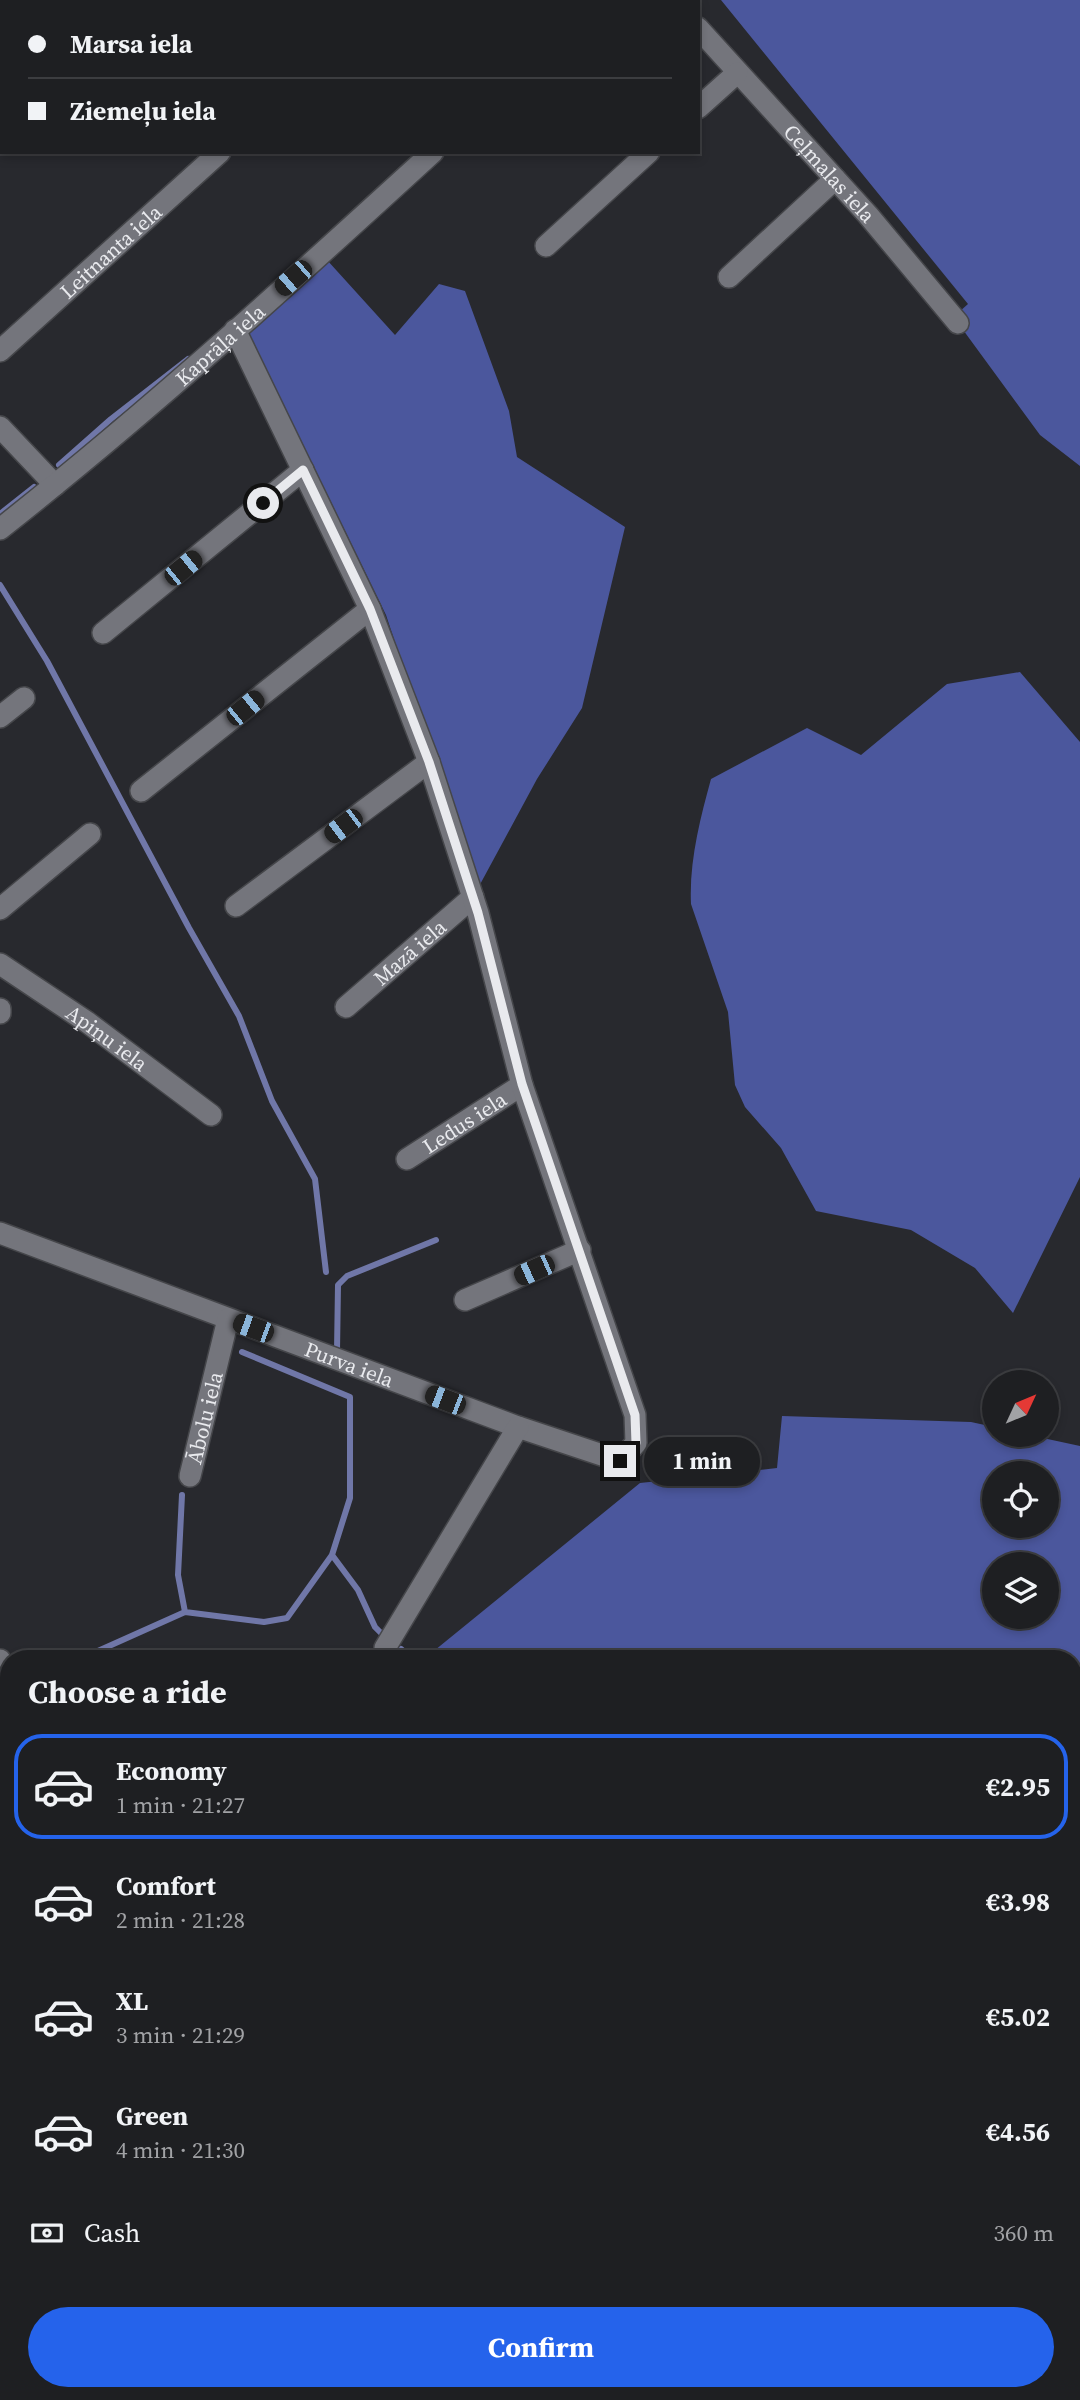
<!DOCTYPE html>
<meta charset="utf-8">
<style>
body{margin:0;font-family:"Source Serif 4",serif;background:#26272a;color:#f1f3f6;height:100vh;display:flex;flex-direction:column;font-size:26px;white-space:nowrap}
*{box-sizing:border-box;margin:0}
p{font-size:23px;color:#a1a2a5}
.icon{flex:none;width:38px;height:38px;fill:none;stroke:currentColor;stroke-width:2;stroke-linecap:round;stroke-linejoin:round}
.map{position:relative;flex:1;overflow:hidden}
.side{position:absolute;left:0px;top:1650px;width:1082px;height:751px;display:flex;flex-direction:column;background:#1e1f22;border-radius:28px 28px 0 0;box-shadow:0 4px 10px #0003,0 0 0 2px #3c3d40}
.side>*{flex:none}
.guide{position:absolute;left:0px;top:0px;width:700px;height:154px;box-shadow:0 4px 10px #0003,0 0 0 2px #3c3d40;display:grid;align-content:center;height:154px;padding:0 28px;background:#1e1f22}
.needle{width:46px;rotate:46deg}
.fabs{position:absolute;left:982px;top:1370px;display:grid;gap:14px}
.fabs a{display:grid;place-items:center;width:77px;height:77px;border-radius:50%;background:#1e1f22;box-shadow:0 4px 10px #0003,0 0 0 2px #3c3d40;font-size:35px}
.end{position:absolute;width:32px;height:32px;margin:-16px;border:9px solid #e9eaee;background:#111;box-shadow:0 0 0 4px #111}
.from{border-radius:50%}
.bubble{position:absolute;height:49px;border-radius:24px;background:#1e1f22;box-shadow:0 4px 10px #0003,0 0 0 2px #3c3d40;font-size:23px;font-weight:700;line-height:49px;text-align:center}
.car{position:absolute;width:21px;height:42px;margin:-21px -10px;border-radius:9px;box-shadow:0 0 5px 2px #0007;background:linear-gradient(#222 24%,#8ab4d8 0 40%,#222 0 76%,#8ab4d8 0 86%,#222 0)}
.guide b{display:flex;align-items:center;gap:24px;height:66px;font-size:26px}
.guide b+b{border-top:2px solid #3c3d40}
.guide i{width:18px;height:18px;background:#f1f3f6}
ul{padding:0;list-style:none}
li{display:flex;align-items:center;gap:21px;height:105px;margin:0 14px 10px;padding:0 14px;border:4px solid transparent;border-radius:28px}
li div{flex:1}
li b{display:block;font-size:26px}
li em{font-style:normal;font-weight:700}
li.active{border-color:#2563eb}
li>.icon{width:63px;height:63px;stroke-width:1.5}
h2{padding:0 28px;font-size:32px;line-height:84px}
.pay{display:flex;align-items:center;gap:18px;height:77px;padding:0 28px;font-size:26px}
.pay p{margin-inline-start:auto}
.cta{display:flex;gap:14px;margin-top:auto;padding:14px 28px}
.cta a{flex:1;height:80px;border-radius:42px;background:#2563eb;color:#fff;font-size:28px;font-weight:700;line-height:80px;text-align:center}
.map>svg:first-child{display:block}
.forest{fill:#4b579d;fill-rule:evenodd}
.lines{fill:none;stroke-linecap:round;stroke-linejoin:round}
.stream{stroke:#7077a8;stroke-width:6}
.minor-casing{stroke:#45464a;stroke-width:24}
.minor{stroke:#74757c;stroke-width:21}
.route{stroke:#e9eaee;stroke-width:9}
.labels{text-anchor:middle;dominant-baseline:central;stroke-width:7;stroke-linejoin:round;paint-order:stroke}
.street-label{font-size:21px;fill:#e9eaee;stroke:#28292e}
</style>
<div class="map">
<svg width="1080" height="2400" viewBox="0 0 1080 2400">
<rect width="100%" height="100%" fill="#28292e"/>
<!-- forest -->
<path class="forest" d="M 721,0 L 1080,0 L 1080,466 L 1040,435 L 958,323 L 950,320 L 968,304 Z
M 327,260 L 395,335 L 439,284 L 465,291 L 509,411 L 517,457 L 625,527 L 582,708 L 537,779 L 477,890 L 386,615 L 248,332 Z
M 1020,672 L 1080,742 L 1080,1177 L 1013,1313 L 975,1268 L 911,1230 L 816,1211 L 781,1148 L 745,1107 L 735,1085 L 728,1012 L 691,904 C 689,862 700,819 711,779 L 807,728 L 861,755 L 947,684 Z
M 782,1416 L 971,1422 L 994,1427 L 994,1435 L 1029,1435 L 1080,1446 L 1080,2063 L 1073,2069 L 1073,1659 L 424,1659 L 640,1483 L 777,1468 ZM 994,1474 L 1046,1474 L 1046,1526 L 994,1526 ZM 1046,1564 L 1046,1617 L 994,1617 L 994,1564 Z
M 9,2119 L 9,2392 L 1073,2392 L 1073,2217 L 1080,2228 L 1080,2400 L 0,2400 L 0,2140 Z"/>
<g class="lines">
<!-- stream -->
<path class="stream" d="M 59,465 L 111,419 L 188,359
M 0,514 L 34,487
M 0,585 L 47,661 L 189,928 L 239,1016 L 272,1101 L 315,1179 L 326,1272
M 337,1351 L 338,1285 L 347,1276 L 436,1240
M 182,1495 L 178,1575 L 185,1612
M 332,1555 L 358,1590 L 375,1627 L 384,1636
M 401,1649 L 412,1659
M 80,1659 L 185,1612 L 264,1622 L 287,1618 L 332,1555 L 350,1498 L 350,1397 L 242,1352
M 0,1996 L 9,2000
M 0,2121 L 9,2100"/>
<!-- minor casing -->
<g class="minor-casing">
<g id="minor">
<path d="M 228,0 L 230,2"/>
<path d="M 674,0 L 676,2"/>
<path d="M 386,2 L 388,0"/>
<path d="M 603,2 L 605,0"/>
<path id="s1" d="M 698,28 L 868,215 L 958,323"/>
<path d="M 698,108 L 737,73"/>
<path d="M 546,246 L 649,152"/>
<path d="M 729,277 L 835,179"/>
<path id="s2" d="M 0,351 L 220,152"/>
<path d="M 0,427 L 55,485"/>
<path id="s3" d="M 0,529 C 150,411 292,281 433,152"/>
<path d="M 103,633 L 303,470"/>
<path d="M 0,717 L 24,698"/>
<path d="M 141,791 L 370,609"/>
<path d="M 236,906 L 429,762"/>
<path d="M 0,909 L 90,834"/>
<path id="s4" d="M 0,964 L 87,1022 L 211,1115"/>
<path id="s5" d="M 346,1007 L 473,897"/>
<path d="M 0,1009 L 0,1013"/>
<path id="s6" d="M 407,1159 L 522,1085"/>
<path id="s7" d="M 0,1233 L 518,1427 L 620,1461 L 636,1443 L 635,1415 L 522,1085 L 478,913 L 429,762 L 370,609 L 235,330"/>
<path d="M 465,1300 L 580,1250"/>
<path id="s8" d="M 190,1476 L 228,1319"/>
<path d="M 385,1648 L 518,1427"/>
<path d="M 0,1660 L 9,1678"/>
<path d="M 0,1786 L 9,1767"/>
</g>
</g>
<!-- minor -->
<use href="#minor" class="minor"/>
</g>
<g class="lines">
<!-- route -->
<path class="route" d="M 263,503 L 303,470 L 370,609 L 429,762 L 478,913 L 522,1084 L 635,1415 L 636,1443 L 620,1461"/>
</g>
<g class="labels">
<!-- street labels -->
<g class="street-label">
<text stroke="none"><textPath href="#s1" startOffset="196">Ceļmalas iela</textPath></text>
<text stroke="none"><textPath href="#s2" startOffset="149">Leitnanta iela</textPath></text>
<text stroke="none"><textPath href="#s3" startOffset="287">Kaprāļa iela</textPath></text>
<text stroke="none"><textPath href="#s5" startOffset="84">Mazā iela</textPath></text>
<text stroke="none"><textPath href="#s4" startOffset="130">Apiņu iela</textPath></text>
<text stroke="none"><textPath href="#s6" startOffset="68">Ledus iela</textPath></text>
<text stroke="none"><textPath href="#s7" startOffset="373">Purva iela</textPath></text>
<text stroke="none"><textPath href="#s8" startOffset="60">Ābolu iela</textPath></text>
</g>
</g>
</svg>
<div class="fabs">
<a><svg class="needle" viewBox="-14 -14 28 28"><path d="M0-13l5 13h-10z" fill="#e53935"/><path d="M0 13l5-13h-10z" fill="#a1a2a5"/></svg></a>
<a><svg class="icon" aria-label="locate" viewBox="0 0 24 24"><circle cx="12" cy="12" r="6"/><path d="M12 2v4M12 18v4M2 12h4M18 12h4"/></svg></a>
<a><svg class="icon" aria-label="layers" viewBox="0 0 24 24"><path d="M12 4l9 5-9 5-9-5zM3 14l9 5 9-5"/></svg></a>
</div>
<i class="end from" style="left:263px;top:503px"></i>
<i class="end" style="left:620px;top:1461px"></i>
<div class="bubble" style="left:644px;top:1437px;width:116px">1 min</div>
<i class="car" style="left:293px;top:278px;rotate:229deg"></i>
<i class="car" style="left:183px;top:568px;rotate:51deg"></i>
<i class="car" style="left:245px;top:708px;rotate:51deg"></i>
<i class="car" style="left:343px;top:826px;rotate:233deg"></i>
<i class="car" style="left:534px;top:1270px;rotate:246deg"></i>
<i class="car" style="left:253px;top:1328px;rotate:290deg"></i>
<i class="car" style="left:445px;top:1400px;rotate:291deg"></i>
<div class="guide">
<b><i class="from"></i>Marsa iela</b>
<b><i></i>Ziemeļu iela</b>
</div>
<section class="side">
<h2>Choose a ride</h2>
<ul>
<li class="active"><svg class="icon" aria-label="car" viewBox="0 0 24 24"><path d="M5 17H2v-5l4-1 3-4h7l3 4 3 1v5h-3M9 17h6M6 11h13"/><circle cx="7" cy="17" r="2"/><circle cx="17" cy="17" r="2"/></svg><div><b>Economy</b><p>1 min · 21:27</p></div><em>€2.95</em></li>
<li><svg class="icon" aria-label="car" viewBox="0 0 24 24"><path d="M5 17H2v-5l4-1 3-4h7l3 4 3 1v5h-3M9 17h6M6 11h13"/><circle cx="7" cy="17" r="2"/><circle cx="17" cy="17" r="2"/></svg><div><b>Comfort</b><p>2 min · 21:28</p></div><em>€3.98</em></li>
<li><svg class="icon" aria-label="car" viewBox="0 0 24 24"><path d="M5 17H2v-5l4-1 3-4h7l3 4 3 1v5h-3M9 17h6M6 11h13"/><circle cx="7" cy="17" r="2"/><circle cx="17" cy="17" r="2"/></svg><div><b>XL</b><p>3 min · 21:29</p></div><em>€5.02</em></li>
<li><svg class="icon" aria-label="car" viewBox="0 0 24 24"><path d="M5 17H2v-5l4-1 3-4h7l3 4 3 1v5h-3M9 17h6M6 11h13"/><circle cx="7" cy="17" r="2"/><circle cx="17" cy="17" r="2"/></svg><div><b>Green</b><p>4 min · 21:30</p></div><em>€4.56</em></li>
</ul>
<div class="pay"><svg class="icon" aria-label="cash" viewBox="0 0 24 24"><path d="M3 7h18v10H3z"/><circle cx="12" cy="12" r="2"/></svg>Cash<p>360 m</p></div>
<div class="cta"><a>Confirm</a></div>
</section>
</div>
